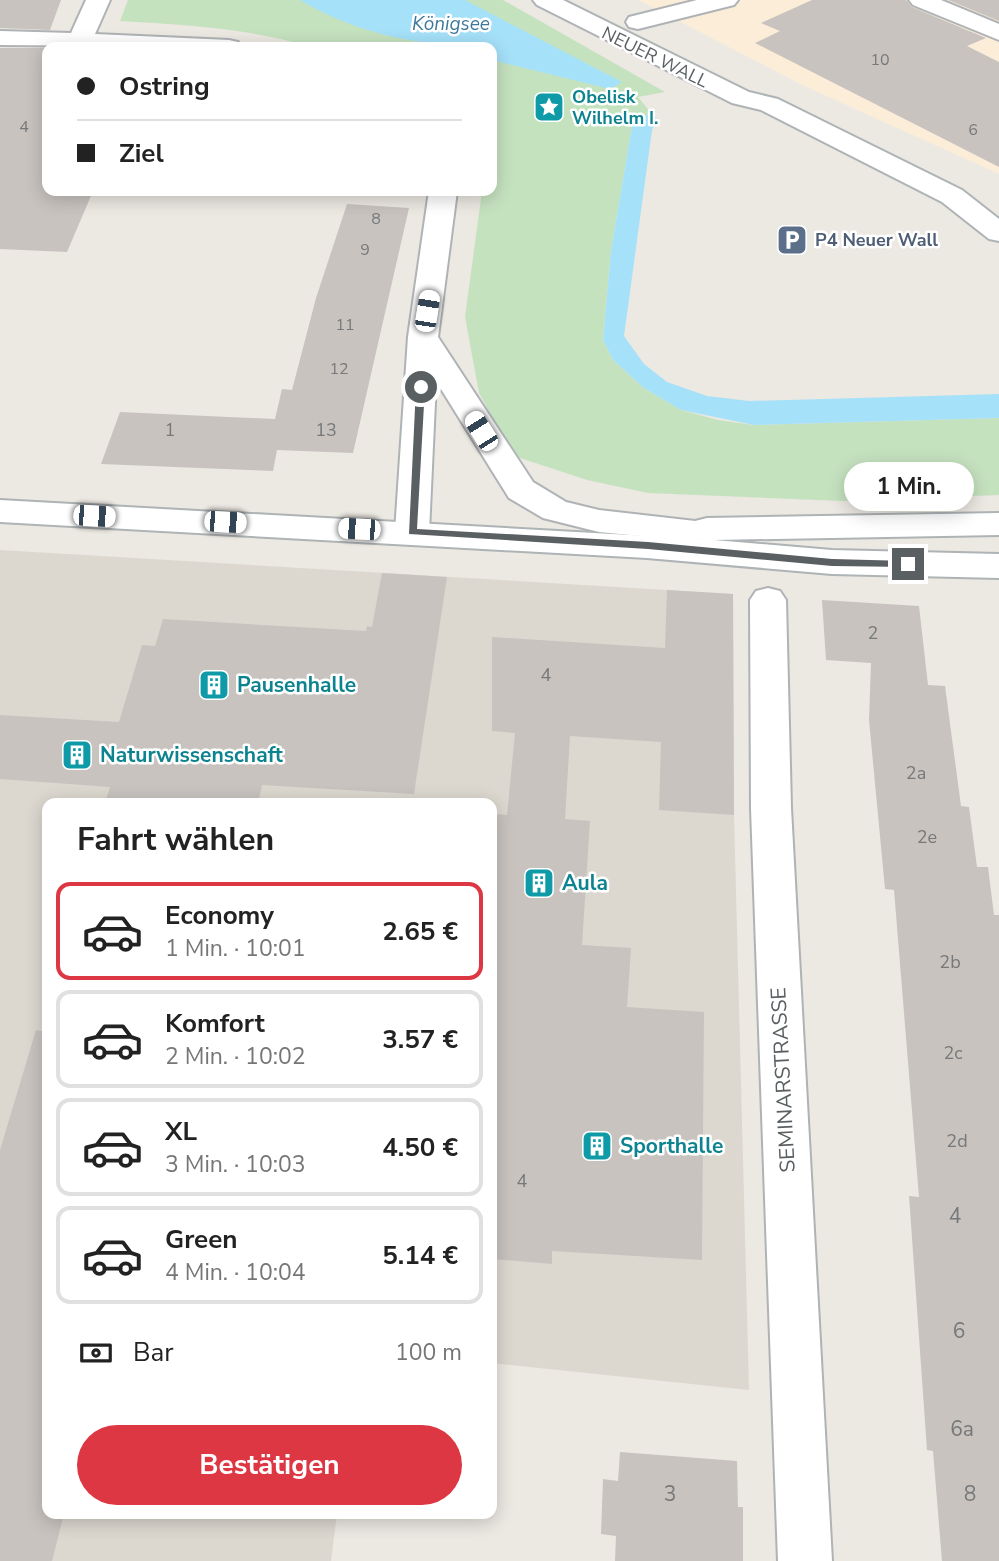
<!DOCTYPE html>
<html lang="de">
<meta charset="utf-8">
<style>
body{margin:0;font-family:"Nunito Sans",sans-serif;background:#f2f2f2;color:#222;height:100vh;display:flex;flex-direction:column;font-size:26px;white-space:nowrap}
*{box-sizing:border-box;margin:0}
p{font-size:23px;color:#767676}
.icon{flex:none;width:38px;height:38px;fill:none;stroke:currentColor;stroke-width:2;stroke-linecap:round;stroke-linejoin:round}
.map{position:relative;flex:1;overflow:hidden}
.panel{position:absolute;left:42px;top:798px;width:455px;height:721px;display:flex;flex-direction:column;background:#fff;border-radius:14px;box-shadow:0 4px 18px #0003}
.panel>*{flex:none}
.top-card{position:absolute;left:42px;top:42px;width:455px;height:154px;border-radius:14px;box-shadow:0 4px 18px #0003;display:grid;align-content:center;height:154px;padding:0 35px;background:#fff}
.end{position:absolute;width:32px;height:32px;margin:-16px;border:9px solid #5a5f62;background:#fff;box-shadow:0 0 0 4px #fff}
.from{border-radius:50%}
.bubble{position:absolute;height:49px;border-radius:24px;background:#fff;box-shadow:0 4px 18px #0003;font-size:23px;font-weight:700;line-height:49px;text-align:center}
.car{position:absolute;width:21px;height:42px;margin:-21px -10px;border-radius:9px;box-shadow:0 0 5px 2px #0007;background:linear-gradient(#fff 24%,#345 0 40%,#fff 0 76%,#345 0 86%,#fff 0)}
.top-card b{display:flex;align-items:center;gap:24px;height:66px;font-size:26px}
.top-card b+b{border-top:2px solid #e0e0e0}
.top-card i{width:18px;height:18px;background:#222}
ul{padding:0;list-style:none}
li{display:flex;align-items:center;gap:21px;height:98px;margin:0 14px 10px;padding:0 21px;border:4px solid #e0e0e0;border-radius:14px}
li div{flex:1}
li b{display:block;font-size:26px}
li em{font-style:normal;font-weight:700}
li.selected{border-color:#dd3744}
li>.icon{width:63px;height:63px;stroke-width:1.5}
h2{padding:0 35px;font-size:32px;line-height:84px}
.pay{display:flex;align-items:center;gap:18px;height:77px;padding:0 35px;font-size:26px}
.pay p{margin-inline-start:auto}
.cta{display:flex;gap:14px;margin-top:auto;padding:14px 35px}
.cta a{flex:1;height:80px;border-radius:42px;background:#dd3744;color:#fff;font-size:28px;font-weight:700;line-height:80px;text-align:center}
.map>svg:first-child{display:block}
.commercial{fill:#fbedd8}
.education{fill:#dcd8d0}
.green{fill:#c5e2bf}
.water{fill:#a5e1f9}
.building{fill:#c8c3bf}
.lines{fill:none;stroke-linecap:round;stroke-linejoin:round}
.street-casing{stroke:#afb3b6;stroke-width:4}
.secondary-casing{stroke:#aeb3b6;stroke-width:4}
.street{fill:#fff;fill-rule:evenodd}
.secondary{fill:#fff;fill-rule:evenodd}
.route{fill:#5a5f62}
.labels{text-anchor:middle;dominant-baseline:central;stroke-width:5;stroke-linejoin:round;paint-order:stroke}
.far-number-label{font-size:16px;fill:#767879}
.far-street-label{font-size:18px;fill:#5a5f62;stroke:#fff}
.far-culture-label{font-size:18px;font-weight:bold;fill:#0d838f;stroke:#fff;text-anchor:start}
.far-service-label{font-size:18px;font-weight:bold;fill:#4e5e75;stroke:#fff;text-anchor:start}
.number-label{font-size:18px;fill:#767879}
.far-water-label{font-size:19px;font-style:italic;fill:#3f7898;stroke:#fff}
.culture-label{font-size:21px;font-weight:bold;fill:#0d838f;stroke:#fff;text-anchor:start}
.street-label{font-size:21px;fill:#5a5f62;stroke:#fff}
.near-number-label{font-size:21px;fill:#767879}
</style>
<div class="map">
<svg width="999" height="1561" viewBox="0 0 999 1561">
<rect width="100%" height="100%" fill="#ece8e2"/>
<!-- commercial -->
<path class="commercial" d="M 638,0 L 999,0 L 999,174 L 804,86 Z"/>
<!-- education -->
<path class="education" d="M 0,550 L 733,594 L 734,815 L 749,1390 L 492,1363 L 492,803 L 47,803 L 47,1514 L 337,1514 L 331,1561 L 0,1561 Z"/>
<!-- green -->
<path class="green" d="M 128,0 L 503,0 L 665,92 L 638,97 L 651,113 L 633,120 L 611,251 L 603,340 L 613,360 L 644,388 L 681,410 L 718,420 L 754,425 L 999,418 L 999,495 L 841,501 L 648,493 L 587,480 L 514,456 L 479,393 L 465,317 L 482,191 L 492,191 L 492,47 L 311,47 C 249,28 184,25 120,21 Z"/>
<!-- water -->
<path class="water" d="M 300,0 L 465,0 L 622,82 L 610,89 L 492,60 L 492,47 C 425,47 358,35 300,0 Z
M 651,113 L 657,119 L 652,130 L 624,336 L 644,364 L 667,382 L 707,396 L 749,401 L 999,394 L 999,418 L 754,425 L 681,410 L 644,388 L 613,360 L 603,340 L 611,251 L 633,120 Z"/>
<!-- building -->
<path class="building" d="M 0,0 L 61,0 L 50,30 L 0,28 Z
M 812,0 L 906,0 L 912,7 L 986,38 L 967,46 L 999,62 L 999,167 L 755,43 L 780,31 L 761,23 Z
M 948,0 L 999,0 L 999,21 Z
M 0,48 L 47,48 L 47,191 L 93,191 L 67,252 L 0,249 Z
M 347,204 L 409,208 L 353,453 L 277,450 L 273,471 L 101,464 L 120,412 L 275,419 L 282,389 L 292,390 L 316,298 Z
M 382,573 L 447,577 L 414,794 L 262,785 L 258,803 L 105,803 L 110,787 L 0,779 L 0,715 L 119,722 L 142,645 L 155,646 L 163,619 L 366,631 L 367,626 L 372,627 Z
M 667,590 L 733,594 L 734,815 L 659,810 L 661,742 L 570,736 L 565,819 L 590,821 L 582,945 L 631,948 L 627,1007 L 704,1012 L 702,1260 L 552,1251 L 552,1264 L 492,1259 L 492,814 L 507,815 L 515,733 L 492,731 L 492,637 L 665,648 Z
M 822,600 L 919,606 L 928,685 L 945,686 L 961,806 L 969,807 L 977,867 L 988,867 L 994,915 L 999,915 L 999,1561 L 942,1561 L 933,1451 L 927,1450 L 912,1238 L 909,1196 L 919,1197 L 894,890 L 885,889 L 869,720 L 871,663 L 826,660 Z
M 36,1030 L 47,1032 L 47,1514 L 64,1514 L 52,1561 L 0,1561 L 0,1150 Z
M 620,1452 L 737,1461 L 738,1507 L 743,1507 L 743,1561 L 615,1561 L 616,1536 L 601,1534 L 603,1479 L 618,1481 Z"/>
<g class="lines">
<!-- street casing -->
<g class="street-casing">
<path id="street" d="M 86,0 L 110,0 L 95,34 L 229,40 L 238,42 L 241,47 L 0,45 L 0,31 L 71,33 Z
M 697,0 L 738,0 L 734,5 L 638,29 L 629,27 L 626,22 L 629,17 Z
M 909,0 L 941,0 L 999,24 L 999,40 L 913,5 Z
M 429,191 L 457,191 L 438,337 L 533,482 L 566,502 L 599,510 L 704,522 L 709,530 L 704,538 L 692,541 L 599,532 L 543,518 L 509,498 L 436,381 L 429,532 L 424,540 L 412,543 L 400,540 L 395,532 L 408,337 Z
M 768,588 L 780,591 L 786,600 L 791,808 L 832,1561 L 778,1561 L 751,808 L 750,600 L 756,591 Z"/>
</g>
<!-- secondary casing -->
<g class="secondary-casing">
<path id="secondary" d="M 533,0 L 563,0 L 749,92 L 778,99 L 962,190 L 999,219 L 999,241 L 989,239 L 942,202 L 761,110 L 732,103 L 537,5 Z
M 0,500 L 703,539 L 695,537 L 690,529 L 695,521 L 707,518 L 999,513 L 999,535 L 714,540 L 832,550 L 999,554 L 999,578 L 832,574 L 647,558 L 0,522 Z"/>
</g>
<!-- street -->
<use href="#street" class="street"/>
<!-- secondary -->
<use href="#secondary" class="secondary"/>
</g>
<!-- route -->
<path class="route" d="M 421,384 L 425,387 L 417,529 L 648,542 L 832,559 L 908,561 L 913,564 L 908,567 L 832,566 L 648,549 L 409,534 L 416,387 Z"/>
<!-- icons -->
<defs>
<g id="sight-square" transform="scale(1.575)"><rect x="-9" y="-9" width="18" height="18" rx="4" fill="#0f9aa8" stroke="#fff"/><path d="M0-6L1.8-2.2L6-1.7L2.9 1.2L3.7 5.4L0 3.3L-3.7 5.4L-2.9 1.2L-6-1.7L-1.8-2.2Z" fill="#fff"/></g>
<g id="parking-square" transform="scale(1.575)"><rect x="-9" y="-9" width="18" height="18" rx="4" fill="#5c6f8a" stroke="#fff"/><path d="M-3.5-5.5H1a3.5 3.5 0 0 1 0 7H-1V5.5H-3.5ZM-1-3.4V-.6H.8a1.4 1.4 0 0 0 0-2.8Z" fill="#fff"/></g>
<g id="building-square" transform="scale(1.575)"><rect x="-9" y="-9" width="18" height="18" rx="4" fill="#0f9aa8" stroke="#fff"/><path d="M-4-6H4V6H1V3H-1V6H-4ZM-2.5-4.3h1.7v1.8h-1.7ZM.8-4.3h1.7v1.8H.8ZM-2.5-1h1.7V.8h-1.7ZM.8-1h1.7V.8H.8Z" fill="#fff"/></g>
</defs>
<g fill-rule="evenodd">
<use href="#sight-square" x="549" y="107"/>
<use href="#parking-square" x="792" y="240"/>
<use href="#building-square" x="214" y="685"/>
<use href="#building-square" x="77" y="755"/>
<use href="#building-square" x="539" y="883"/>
<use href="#building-square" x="597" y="1146"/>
</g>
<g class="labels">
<!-- far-number labels -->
<g class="far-number-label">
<text x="880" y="60">10</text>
<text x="24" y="127">4</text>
<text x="973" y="130">6</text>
<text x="376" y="219">8</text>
<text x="365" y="250">9</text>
<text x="345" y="325">11</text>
<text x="339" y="369">12</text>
</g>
<!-- far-street labels -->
<g class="far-street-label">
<text transform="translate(655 57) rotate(26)">NEUER WALL</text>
</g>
<!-- far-culture labels -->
<g class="far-culture-label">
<text x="572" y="97">Obelisk<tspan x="572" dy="21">Wilhelm I.</tspan></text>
</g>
<!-- far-service labels -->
<g class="far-service-label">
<text x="815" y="240">P4 Neuer Wall</text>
</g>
<!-- number labels -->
<g class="number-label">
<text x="170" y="430">1</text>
<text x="326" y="430">13</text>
<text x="873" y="633">2</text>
<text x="546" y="675">4</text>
<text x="916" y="773">2a</text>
<text x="927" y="837">2e</text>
<text x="950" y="962">2b</text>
<text x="953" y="1053">2c</text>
<text x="957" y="1141">2d</text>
<text x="522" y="1181">4</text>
</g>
<!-- far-water labels -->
<g class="far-water-label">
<text x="451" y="24">Königsee</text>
</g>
<!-- culture labels -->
<g class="culture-label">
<text x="237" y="685">Pausenhalle</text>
<text x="100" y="755">Naturwissenschaft</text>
<text x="562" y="883">Aula</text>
<text x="620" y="1146">Sporthalle</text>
</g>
<!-- street labels -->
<g class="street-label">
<text transform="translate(783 1080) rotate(-93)">SEMINARSTRASSE</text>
</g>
<!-- near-number labels -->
<g class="near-number-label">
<text x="955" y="1216">4</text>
<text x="959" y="1331">6</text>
<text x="962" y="1429">6a</text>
<text x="670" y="1494">3</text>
<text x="970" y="1494">8</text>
</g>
</g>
</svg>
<i class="end from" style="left:421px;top:387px"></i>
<i class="end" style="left:908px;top:564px"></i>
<div class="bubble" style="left:844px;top:462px;width:130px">1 Min.</div>
<i class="car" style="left:427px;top:311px;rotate:9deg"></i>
<i class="car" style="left:481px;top:431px;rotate:328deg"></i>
<i class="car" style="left:94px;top:516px;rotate:93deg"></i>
<i class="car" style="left:225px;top:522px;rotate:93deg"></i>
<i class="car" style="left:359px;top:529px;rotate:273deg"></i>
<div class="top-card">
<b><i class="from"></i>Ostring</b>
<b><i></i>Ziel</b>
</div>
<section class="panel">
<h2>Fahrt wählen</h2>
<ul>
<li class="selected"><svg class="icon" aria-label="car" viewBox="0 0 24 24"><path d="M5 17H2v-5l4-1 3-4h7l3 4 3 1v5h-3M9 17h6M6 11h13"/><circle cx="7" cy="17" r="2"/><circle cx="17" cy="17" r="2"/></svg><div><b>Economy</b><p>1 Min. · 10:01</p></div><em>2.65 €</em></li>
<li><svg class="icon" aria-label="car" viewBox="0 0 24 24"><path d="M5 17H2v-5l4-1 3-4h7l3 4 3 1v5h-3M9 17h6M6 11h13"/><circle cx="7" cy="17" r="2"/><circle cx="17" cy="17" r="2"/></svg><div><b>Komfort</b><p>2 Min. · 10:02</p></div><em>3.57 €</em></li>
<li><svg class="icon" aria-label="car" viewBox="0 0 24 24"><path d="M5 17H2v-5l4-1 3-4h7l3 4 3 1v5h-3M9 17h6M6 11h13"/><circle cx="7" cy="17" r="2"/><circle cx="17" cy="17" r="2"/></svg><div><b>XL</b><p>3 Min. · 10:03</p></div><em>4.50 €</em></li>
<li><svg class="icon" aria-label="car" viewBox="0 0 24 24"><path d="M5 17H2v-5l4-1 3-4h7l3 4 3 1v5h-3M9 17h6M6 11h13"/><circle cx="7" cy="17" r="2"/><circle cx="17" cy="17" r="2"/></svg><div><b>Green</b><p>4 Min. · 10:04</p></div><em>5.14 €</em></li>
</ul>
<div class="pay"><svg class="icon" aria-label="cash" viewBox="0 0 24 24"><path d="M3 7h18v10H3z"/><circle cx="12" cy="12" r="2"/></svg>Bar<p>100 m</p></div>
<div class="cta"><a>Bestätigen</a></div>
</section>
</div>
